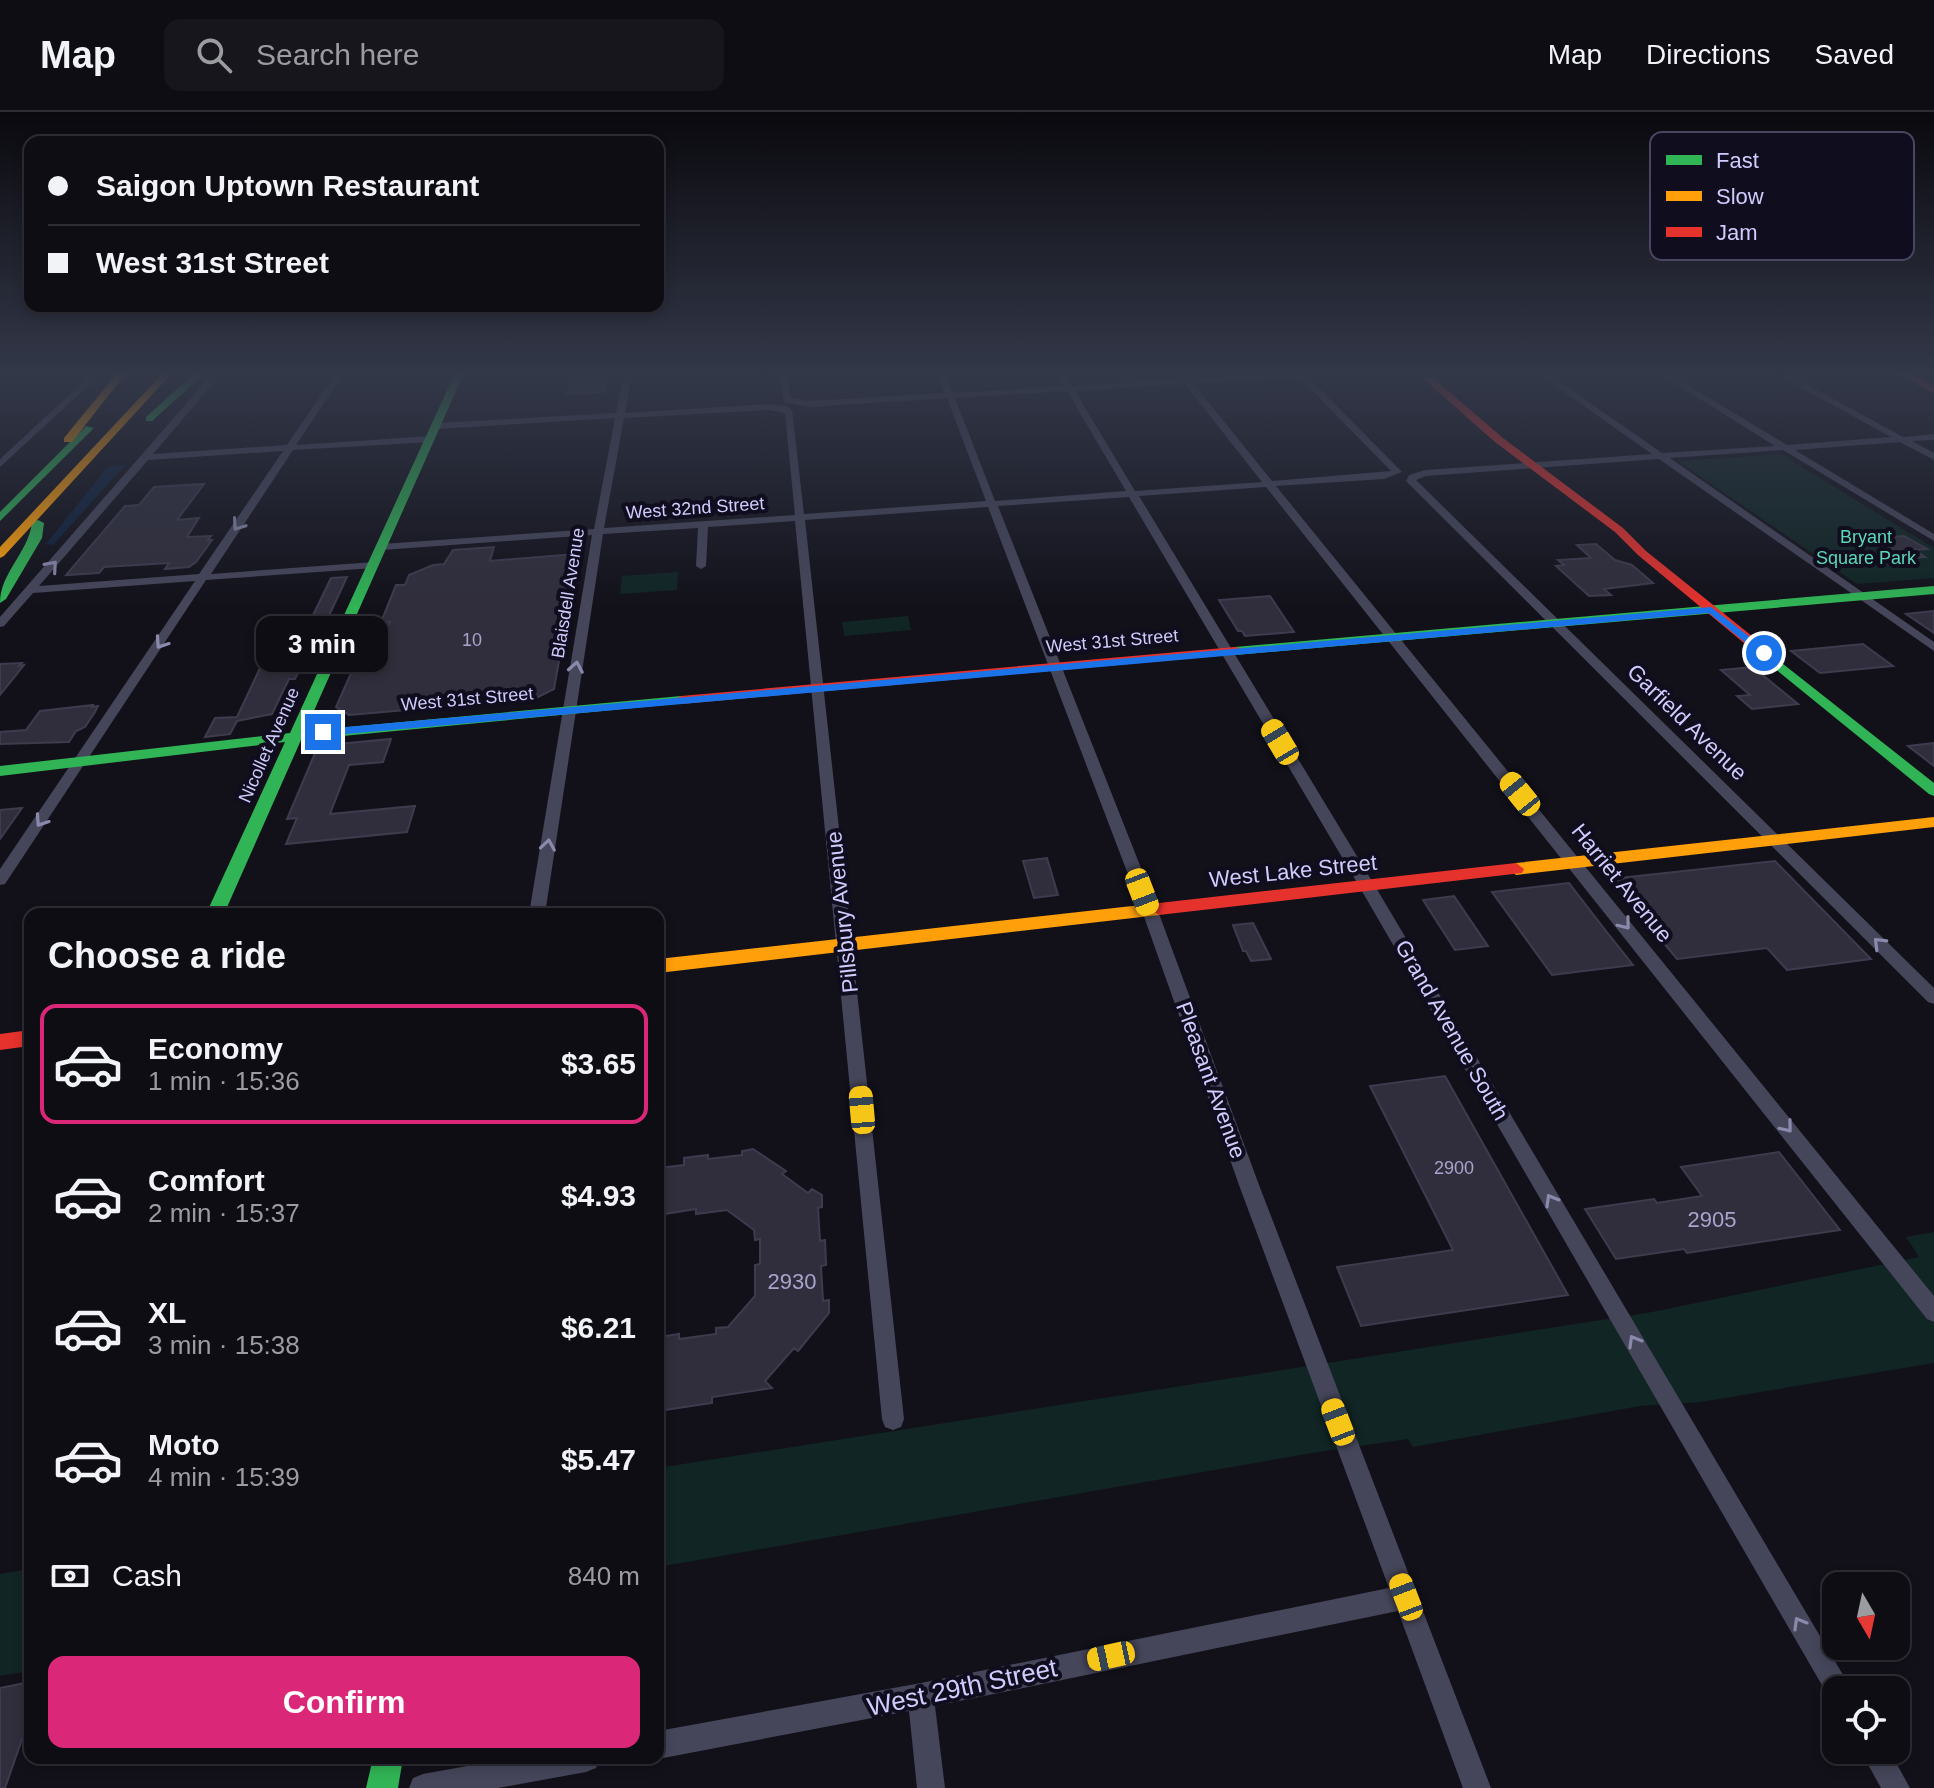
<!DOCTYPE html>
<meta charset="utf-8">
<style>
body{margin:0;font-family:Arial,sans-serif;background:#17161d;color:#f1f3f6;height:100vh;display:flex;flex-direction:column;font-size:30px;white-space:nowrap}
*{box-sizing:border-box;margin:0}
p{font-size:26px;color:#9b9ca0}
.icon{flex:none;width:44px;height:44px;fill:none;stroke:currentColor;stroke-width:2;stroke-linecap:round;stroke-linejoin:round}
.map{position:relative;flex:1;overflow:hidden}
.side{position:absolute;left:24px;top:796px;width:640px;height:856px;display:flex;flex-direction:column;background:#0e0d14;border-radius:16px;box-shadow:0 4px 12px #0003,0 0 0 2px #2e2d34}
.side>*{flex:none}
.top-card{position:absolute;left:24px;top:24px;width:640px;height:176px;border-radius:16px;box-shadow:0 4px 12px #0003,0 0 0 2px #2e2d34;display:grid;align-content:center;height:176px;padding:0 24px;background:#0e0d14}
.needle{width:52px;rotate:171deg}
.fabs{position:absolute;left:1822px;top:1460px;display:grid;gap:16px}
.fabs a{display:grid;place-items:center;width:88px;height:88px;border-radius:16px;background:#0e0d14;box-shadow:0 4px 12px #0003,0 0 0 2px #2e2d34;font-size:40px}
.end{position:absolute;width:36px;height:36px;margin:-18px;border:10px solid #1a73e8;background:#fff;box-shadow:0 0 0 4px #fff}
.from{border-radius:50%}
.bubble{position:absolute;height:56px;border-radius:16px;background:#0e0d14;box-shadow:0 4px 12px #0003,0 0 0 2px #2e2d34;font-size:26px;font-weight:600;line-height:56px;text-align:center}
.car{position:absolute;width:24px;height:48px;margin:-24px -12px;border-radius:10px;box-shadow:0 0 6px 2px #0007;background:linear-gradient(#f5c518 24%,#345 0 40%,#f5c518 0 76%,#345 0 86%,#f5c518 0)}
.top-card b{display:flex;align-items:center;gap:28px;height:76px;font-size:30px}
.top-card b+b{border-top:2px solid #2e2d34}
.top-card i{width:20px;height:20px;background:#f1f3f6}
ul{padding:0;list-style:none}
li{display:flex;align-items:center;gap:24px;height:120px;margin:0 16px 12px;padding:0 8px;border:4px solid transparent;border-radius:16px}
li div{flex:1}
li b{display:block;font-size:30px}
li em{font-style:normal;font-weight:600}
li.selected{border-color:#db2777}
li>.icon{width:72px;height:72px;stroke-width:1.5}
h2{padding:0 24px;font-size:36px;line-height:96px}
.pay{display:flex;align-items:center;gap:20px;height:88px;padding:0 24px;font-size:30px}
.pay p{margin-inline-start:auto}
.cta{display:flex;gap:16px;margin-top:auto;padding:16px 24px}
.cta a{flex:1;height:92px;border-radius:16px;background:#db2777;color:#fff;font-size:32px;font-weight:600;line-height:92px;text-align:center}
header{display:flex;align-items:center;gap:48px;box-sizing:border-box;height:112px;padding:0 40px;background:#0e0d14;border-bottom:2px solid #2e2d34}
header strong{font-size:38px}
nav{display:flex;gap:44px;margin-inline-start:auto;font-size:28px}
.search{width:560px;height:72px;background:#17161d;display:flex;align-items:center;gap:20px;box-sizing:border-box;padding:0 28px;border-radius:16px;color:#9b9ca0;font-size:30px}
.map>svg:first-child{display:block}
.green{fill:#102524}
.water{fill:#0e213d}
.building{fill:#302e3c;stroke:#3e3b4e;stroke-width:2}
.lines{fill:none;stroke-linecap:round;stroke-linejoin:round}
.street{fill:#46465b;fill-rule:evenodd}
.fast{fill:#30b455;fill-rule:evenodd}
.slow{fill:#ff9f0a;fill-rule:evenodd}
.jam{fill:#e5322d;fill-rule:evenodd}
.oneway{stroke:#8b89ac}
.route{fill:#1a73e8}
.labels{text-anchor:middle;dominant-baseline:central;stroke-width:8;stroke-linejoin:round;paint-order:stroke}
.far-street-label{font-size:18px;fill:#d0ccfd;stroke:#0f0d1e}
.far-park-label{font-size:18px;fill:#5cd9b6;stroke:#0f0d1e}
.number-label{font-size:18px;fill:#a8a4cd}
.street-label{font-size:22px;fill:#d0ccfd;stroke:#0f0d1e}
.near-number-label{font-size:22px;fill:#a8a4cd}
.near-street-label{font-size:26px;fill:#d0ccfd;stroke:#0f0d1e}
.key{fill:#0f0d1e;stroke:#494661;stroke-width:2}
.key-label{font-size:22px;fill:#d0ccfd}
</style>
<header>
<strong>Map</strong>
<div class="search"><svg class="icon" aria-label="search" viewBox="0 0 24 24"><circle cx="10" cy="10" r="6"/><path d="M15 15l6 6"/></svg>Search here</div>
<nav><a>Map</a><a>Directions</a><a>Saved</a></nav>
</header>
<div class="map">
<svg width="1934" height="1676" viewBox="0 0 1934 1676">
<rect width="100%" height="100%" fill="#12111a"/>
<!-- green -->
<path class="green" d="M 1781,342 L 1934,436 L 1934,466 L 1857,472 L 1678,349 Z
M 678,460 L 677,478 L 620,482 L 622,464 Z
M 908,504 L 911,518 L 844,524 L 842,510 Z
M 1934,1120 L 1934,1251 L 1701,1290 L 1640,1294 L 1413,1335 L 1408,1327 L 1318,1340 L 658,1455 L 658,1356 L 1652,1200 L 1919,1145 L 1906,1125 Z
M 30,1457 L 30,1559 L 0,1564 L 0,1462 Z"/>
<!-- water -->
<path class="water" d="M 125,353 L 53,433 L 46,432 L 105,358 L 111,354 Z"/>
<!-- building -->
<path class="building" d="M 573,261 L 608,261 L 604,280 L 567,282 Z
M 204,372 L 177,408 L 199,406 L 187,425 L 211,424 L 208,428 L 212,428 L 196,450 L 189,455 L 165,457 L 169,451 L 104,455 L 99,461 L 66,463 L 125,394 L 139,393 L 154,375 Z
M 1904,424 L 1927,437 L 1914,438 L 1925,445 L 1898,447 L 1875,433 L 1887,432 L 1877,426 Z
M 1596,432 L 1615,448 L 1632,453 L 1653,471 L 1604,477 L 1611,483 L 1589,484 L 1556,454 L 1564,453 L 1558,448 L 1591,446 L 1577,433 Z
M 494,435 L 490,449 L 575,442 L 562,496 L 568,498 L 554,577 L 534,587 L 349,603 L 336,595 L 355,552 L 372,550 L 390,510 L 381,510 L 396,473 L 405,473 L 409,463 L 433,453 L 444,452 L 453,438 Z
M 347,465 L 320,523 L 303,524 L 331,466 Z
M 1270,484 L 1294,520 L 1245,524 L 1242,519 L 1238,519 L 1219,488 Z
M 1934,499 L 1934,521 L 1906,502 Z
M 1863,532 L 1893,554 L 1820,561 L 1791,539 Z
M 22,551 L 19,554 L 24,553 L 0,583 L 0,552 Z
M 302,553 L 295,567 L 289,567 L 272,602 L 237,609 L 230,622 L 205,625 L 215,606 L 237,605 L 260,556 Z
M 1753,555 L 1759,560 L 1798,592 L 1752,597 L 1737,584 L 1750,583 L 1721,558 Z
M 93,593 L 92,595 L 98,594 L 95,600 L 85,615 L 76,619 L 69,630 L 0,632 L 0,620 L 26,618 L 40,599 Z
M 391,627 L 383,650 L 349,653 L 330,702 L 415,694 L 407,720 L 286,732 L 297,706 L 287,707 L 318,634 Z
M 1934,631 L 1934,654 L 1908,634 Z
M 22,696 L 0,727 L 0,698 Z
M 1047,746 L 1058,783 L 1034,786 L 1023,749 Z
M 1775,749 L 1871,847 L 1787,858 L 1767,836 L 1677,847 L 1610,767 Z
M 1569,771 L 1606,819 L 1633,853 L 1552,863 L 1492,780 Z
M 1454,784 L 1488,834 L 1455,838 L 1423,788 Z
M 1253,811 L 1271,847 L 1251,849 L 1246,839 L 1243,839 L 1233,813 Z
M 1445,964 L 1568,1183 L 1361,1214 L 1337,1155 L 1453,1138 L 1370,974 Z
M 753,1037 L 786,1059 L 782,1062 L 808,1081 L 812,1077 L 822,1083 L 822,1095 L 818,1096 L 820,1129 L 825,1128 L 826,1153 L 821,1154 L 823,1189 L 829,1188 L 829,1201 L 798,1239 L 794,1236 L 765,1269 L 772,1276 L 712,1285 L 712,1291 L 658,1299 L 658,1225 L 679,1222 L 679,1227 L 716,1222 L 716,1216 L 728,1215 L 755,1184 L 755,1153 L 760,1152 L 760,1127 L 755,1128 L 754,1118 L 727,1098 L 696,1102 L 696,1097 L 658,1103 L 658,1056 L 684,1053 L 684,1046 L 708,1043 L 708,1047 L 742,1043 L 742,1039 Z
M 1779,1040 L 1840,1118 L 1687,1141 L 1684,1137 L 1616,1147 L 1585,1097 L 1654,1087 L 1657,1091 L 1702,1084 L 1681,1055 Z
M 30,1570 L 30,1604 L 5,1676 L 0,1676 L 0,1576 Z"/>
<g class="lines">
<!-- street -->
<path class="street" d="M 0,261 L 19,261 L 0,264 Z
M 93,261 L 102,261 L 0,355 L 0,347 Z
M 213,261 L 222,261 L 153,342 L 287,333 L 336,261 L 344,261 L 296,333 L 431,324 L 435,327 L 431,330 L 293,338 L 211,462 L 374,450 L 379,453 L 374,456 L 206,468 L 5,772 L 0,773 L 0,757 L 195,469 L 33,481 L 4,514 L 0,515 L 0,505 ZM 283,339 L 199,462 L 39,474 L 148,348 Z
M 624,261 L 632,261 L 625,301 L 770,292 L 786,294 L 792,298 L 804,402 L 986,389 L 947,286 L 809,295 L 784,290 L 780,261 L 788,261 L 791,286 L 809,289 L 945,281 L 937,261 L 945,261 L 953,281 L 1064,274 L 1056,261 L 1064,261 L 1072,274 L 1181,267 L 1176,261 L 1185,261 L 1189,267 L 1314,261 L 1308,265 L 1402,360 L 1384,367 L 1276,374 L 1934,1184 L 1934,1210 L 1927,1207 L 1266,375 L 1139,384 L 1375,774 L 1852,1578 L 1836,1578 L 1836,1590 L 1830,1587 L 1359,774 L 1129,385 L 998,394 L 1158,799 L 1259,1073 L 1491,1676 L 1463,1676 L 1398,1499 L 935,1594 L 945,1676 L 917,1676 L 909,1599 L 658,1647 L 657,1646 L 658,1619 L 921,1571 L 1389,1476 L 1239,1073 L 1142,799 L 988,395 L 805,408 L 904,1307 L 901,1315 L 893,1318 L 885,1315 L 882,1307 L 795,409 L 708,415 L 706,454 L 701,457 L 696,454 L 698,416 L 603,422 L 545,802 L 529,802 L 592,423 L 382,438 L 377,435 L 382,432 L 594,417 L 615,306 L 437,317 L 433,314 L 437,311 L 616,301 ZM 1299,265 L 1391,359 L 1272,369 L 1193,271 ZM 1185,272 L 1262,370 L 1135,379 L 1075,279 ZM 1067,279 L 1126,379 L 995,389 L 955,286 ZM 770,298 L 785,301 L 795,403 L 604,416 L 624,306 Z
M 1537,261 L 1547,261 L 1662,341 L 1775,334 L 1658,261 L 1668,261 L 1787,333 L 1891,325 L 1775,261 L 1786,261 L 1903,325 L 1934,322 L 1934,328 L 1912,329 L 1934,341 L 1934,348 L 1900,330 L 1795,338 L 1934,422 L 1934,429 L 1783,338 L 1670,346 L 1934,530 L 1934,539 L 1659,347 L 1426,364 L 1416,368 L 1934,876 L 1934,892 L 1928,890 L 1406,369 L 1409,363 L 1425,358 L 1652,342 Z
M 1860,1638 L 1889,1638 L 1910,1676 L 1881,1676 Z
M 511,1646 L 600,1646 L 596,1656 L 586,1660 L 498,1676 L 409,1676 L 413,1666 L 423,1662 Z"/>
<!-- fast -->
<path class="fast" d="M 195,261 L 205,261 L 152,309 L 146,309 L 146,305 Z
M 455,261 L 464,261 L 305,619 L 681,584 L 686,585 L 686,591 L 301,628 L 224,802 L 206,802 L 285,630 L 0,664 L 0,654 L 290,621 Z
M 86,314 L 94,316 L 0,409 L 0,400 Z
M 38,408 L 44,411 L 42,426 L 6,487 L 0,491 C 0,461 28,441 32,411 Z
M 1934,474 L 1934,482 L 1235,543 L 1228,539 L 1235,535 Z
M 1773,544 L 1934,671 L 1934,684 L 1929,682 L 1768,551 L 1768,545 Z
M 373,1646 L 403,1646 L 398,1676 L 366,1676 Z"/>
<!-- slow -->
<path class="slow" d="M 117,261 L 126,261 L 72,330 L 64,330 L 64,326 Z
M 163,261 L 172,261 L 4,444 L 0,446 L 0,435 Z
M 1934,705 L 1934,715 L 1516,763 L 1508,757 L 1516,751 Z
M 1159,791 L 1168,797 L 1159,803 L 658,861 L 658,847 Z"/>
<!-- jam -->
<path class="jam" d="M 1895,261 L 1907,261 L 1934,274 L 1934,281 Z
M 1426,265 L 1432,265 L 1503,326 L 1623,416 L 1646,439 L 1778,545 L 1778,551 L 1768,551 L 1638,443 L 1615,420 L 1495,330 L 1426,269 Z
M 1235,535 L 1240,536 L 1240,542 L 681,592 L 674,588 L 681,584 Z
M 1516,751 L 1524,757 L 1522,761 L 1159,803 L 1150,797 L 1159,791 Z
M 30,918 L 30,934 L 0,938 L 0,922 Z"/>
</g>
<!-- one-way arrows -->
<defs><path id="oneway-chevron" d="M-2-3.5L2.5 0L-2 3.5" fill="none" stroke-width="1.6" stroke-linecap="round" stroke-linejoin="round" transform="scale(2)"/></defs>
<g class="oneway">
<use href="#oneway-chevron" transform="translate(238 413) rotate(125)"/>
<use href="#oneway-chevron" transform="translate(52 454) rotate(-49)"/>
<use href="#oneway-chevron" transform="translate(161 531) rotate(124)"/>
<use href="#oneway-chevron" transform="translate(576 555) rotate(-80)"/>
<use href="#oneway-chevron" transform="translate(41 709) rotate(124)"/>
<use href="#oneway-chevron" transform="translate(548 733) rotate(-81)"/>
<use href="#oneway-chevron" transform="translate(1625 812) rotate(51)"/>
<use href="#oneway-chevron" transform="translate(1879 831) rotate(-135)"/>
<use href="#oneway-chevron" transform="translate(1787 1015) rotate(51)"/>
<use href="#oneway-chevron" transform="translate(1551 1088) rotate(-120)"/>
<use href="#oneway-chevron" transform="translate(1634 1229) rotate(-120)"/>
<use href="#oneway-chevron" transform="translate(1799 1511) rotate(-120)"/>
</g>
<!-- sky -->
<linearGradient id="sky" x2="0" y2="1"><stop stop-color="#0a090e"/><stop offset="0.53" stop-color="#333849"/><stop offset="1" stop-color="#333849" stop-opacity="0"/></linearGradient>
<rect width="1934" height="496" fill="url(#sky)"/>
<!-- route -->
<path class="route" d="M 1711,495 L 1768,539 L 1768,543 L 1761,543 L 1709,501 L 323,624 L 317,620 L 323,617 Z"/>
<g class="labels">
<!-- far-street labels -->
<g class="far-street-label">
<text transform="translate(695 396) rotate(-4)">West 32nd Street</text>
<text transform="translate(568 481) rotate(-81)">Blaisdell Avenue</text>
<text transform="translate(1112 529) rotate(-5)">West 31st Street</text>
<text transform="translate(467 587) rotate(-5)">West 31st Street</text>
<text transform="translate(269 633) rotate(-66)">Nicollet Avenue</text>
</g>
<!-- far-park labels -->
<g class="far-park-label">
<text x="1866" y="425">Bryant<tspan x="1866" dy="21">Square Park</tspan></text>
</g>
<!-- number labels -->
<g class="number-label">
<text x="472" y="528">10</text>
<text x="1454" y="1056">2900</text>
</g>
<!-- street labels -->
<g class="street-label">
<text transform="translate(1687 610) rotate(44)">Garfield Avenue</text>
<text transform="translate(1293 759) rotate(-6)">West Lake Street</text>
<text transform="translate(1622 771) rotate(51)">Harriet Avenue</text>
<text transform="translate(842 800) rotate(-96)">Pillsbury Avenue</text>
<text transform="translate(1452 918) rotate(60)">Grand Avenue South</text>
<text transform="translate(1211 968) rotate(70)">Pleasant Avenue</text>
</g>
<!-- near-number labels -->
<g class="near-number-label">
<text x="1712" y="1107">2905</text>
<text x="792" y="1169">2930</text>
</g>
<!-- near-street labels -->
<g class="near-street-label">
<text transform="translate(962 1575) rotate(-12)">West 29th Street</text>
</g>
</g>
<!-- legend -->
<rect x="1650" y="20" width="264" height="128" rx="12" class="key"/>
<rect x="1666" y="43" width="36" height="10" fill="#30b455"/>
<rect x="1666" y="79" width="36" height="10" fill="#ff9f0a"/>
<rect x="1666" y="115" width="36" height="10" fill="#e5322d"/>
<g class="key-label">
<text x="1716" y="56">Fast</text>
<text x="1716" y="92">Slow</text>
<text x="1716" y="128">Jam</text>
</g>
</svg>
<div class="fabs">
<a><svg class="needle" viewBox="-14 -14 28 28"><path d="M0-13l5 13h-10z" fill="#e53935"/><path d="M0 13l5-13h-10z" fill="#9b9ca0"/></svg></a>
<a><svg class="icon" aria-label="locate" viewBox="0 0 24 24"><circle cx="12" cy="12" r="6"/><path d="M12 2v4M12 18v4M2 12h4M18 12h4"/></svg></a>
</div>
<i class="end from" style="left:1764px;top:541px"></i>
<i class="end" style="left:323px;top:620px"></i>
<div class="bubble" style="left:256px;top:504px;width:132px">3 min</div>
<i class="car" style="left:1280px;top:630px;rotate:329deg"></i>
<i class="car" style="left:1520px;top:682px;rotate:321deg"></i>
<i class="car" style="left:1142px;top:780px;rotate:159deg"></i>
<i class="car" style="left:862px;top:998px;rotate:355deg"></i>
<i class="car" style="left:1338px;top:1310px;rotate:339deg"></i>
<i class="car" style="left:1406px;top:1485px;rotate:339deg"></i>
<i class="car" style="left:1111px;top:1544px;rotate:258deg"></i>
<div class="top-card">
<b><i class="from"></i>Saigon Uptown Restaurant</b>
<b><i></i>West 31st Street</b>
</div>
<section class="side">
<h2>Choose a ride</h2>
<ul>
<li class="selected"><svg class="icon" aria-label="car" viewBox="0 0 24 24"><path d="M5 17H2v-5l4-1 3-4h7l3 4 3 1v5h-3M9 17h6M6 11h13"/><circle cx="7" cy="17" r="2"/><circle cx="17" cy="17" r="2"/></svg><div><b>Economy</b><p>1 min · 15:36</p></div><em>$3.65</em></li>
<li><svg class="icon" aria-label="car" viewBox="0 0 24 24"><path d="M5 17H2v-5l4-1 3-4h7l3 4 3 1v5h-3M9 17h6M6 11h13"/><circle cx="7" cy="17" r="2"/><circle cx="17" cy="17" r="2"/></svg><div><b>Comfort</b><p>2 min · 15:37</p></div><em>$4.93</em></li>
<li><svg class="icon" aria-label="car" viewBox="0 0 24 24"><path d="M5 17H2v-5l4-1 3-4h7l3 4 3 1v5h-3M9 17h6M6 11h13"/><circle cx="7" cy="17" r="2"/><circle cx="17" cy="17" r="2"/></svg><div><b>XL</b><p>3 min · 15:38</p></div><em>$6.21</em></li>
<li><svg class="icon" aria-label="car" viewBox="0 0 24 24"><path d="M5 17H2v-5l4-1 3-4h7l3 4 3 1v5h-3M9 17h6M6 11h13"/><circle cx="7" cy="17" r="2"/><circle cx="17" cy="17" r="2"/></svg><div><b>Moto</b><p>4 min · 15:39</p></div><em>$5.47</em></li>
</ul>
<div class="pay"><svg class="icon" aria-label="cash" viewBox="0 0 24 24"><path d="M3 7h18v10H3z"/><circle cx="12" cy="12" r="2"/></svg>Cash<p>840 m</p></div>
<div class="cta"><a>Confirm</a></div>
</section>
</div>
